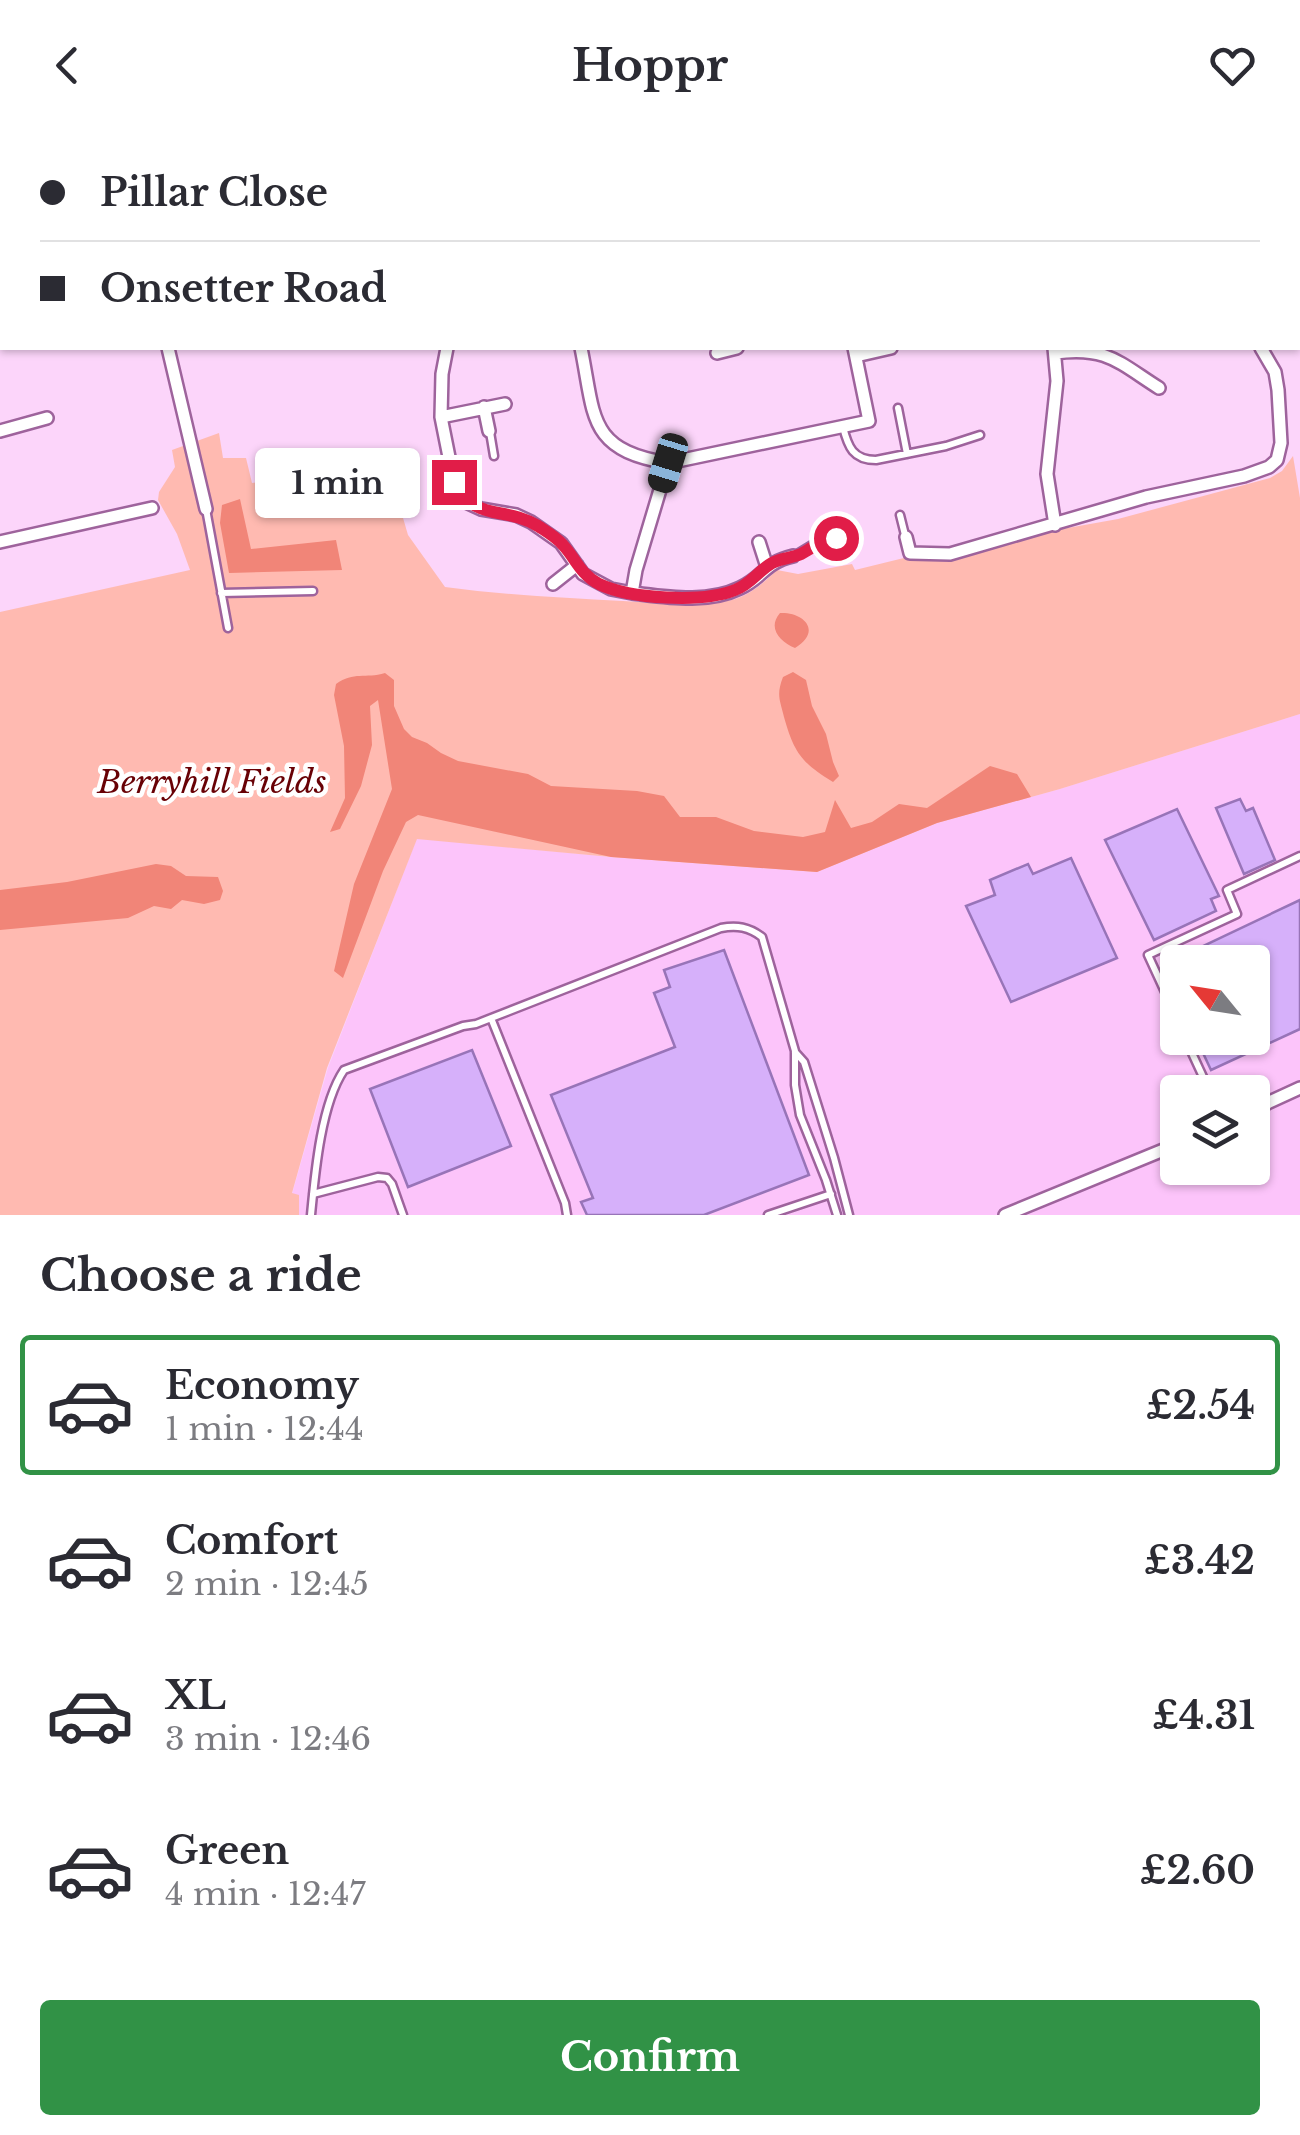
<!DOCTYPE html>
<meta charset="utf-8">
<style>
body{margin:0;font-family:"Libre Baskerville",serif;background:#f2f2f3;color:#2b2b33;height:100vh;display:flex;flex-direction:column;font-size:38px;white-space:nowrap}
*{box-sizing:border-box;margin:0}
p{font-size:32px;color:#7c7c81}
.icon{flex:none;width:55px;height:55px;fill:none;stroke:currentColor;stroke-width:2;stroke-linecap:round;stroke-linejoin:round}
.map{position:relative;height:1085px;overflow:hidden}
.panel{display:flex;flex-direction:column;background:#fff;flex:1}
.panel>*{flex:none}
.top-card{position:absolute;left:0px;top:0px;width:1300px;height:220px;box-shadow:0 2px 8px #0004;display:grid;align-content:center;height:220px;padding:0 40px;background:#fff}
.needle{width:65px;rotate:300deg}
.tools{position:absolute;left:1160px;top:815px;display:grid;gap:20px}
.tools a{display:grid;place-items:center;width:110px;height:110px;border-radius:10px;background:#fff;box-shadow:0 2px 8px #0004;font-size:50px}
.end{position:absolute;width:45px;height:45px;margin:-22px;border:12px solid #e11d48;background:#fff;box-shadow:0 0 0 5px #fff}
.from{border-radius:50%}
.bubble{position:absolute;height:70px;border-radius:10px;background:#fff;box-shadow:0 2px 8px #0004;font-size:32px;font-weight:800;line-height:70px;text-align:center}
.car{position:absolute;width:30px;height:60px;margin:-30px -15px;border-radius:12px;box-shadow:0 0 8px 2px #0007;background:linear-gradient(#222 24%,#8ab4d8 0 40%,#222 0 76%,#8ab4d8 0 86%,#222 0)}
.top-card b{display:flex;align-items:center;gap:35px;height:95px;font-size:38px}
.top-card b+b{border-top:2px solid #e1e1e2}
.top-card i{width:25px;height:25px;background:#2b2b33}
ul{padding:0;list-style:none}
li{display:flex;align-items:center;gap:30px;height:140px;margin:0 20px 15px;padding:0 20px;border:5px solid transparent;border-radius:10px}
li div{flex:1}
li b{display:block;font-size:38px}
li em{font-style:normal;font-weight:800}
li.selected{border-color:#319246}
li>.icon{width:90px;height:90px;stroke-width:1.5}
h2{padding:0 40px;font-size:45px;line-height:120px}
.cta{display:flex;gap:20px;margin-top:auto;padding:20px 40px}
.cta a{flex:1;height:115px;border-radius:10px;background:#319246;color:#fff;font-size:40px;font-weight:800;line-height:115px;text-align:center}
header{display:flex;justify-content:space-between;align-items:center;height:130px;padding:0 40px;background:#fff;font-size:45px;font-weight:800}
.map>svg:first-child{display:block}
.built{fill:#fcc4fa;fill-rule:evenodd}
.green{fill:#ffbab1}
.forest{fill:#f18578}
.building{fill:#d6b0fa;stroke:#9874b8;stroke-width:2.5}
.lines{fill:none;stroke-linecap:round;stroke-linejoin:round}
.service-casing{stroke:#9e639c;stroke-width:11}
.minor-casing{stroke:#9e639c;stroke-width:16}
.primary-casing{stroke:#5f8164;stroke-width:22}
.service{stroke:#fff;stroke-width:6}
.minor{stroke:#fff;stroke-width:11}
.primary{stroke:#afd6b3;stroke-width:18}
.route{stroke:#e11d48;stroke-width:12}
.labels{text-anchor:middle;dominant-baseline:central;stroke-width:9;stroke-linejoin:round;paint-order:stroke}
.park-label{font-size:32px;font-style:italic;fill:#680105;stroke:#fff}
</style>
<header><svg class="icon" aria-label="back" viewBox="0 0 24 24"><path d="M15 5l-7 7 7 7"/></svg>Hoppr<svg class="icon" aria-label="heart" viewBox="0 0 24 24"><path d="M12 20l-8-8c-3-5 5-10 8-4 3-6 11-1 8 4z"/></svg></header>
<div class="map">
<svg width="1300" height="1085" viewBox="0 0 1300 1085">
<rect width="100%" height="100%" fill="#fcd5fa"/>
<!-- built -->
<path class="built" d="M 1300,584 L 1300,1085 L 299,1085 L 299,1066 L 292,1064 L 328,938 L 417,708 L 611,727 L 817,742 L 937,693 L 1060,659 ZM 1178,832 L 1252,832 L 1252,908 L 1178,908 ZM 1178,962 L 1252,962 L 1252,1038 L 1178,1038 Z"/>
<!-- green -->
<path class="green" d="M 219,303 L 223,328 L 246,328 L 252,353 L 387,333 L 408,405 L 445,457 C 504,465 564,468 623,471 C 660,473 695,479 732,470 C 751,465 763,453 777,440 L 798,444 L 852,434 L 855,440 L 912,426 L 1118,389 L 1270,348 L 1282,341 L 1293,326 L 1300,368 L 1300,584 L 1060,659 L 937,693 L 817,742 L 611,727 L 417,709 L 327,938 L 292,1063 L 299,1065 L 299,1085 L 0,1085 L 0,482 L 190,440 L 177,404 L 158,370 L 159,362 L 175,337 L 172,320 Z"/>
<!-- forest -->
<path class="forest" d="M 240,369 L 251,419 L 336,410 L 342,440 L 229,443 L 220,393 L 222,375 Z
M 780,483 C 805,482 822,502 795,518 C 780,512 767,498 780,483 Z
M 793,542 L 806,550 L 812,576 L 826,604 L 833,632 L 839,646 L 833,652 C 802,633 794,623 784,587 C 780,570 776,565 783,547 Z
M 385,543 L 394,550 L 394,576 L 404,599 L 412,607 L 427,613 L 441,623 L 458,631 L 528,644 L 551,656 L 637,661 L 664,666 L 680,687 L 716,687 L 754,701 L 803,707 L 825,702 L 835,670 L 851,698 L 872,692 L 899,674 L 927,678 L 990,636 L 1017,644 L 1031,667 L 937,693 L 817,742 L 611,727 L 418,685 L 406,692 L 383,741 L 343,848 L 334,841 L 354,754 L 392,659 L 378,570 L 370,576 L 372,615 L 361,656 L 340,699 L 330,702 L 345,668 L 344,616 L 334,565 L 336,554 C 354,541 365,549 385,543 Z
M 156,734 L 171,736 L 186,746 L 218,747 L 223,761 L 220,770 L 204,774 L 182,770 L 171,779 L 154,776 L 128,788 L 0,800 L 0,760 L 67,752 Z"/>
<!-- building -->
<path class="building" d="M 1240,669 L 1246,681 L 1253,678 L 1275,730 L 1244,744 L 1216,678 Z
M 1177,679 L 1219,766 L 1211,769 L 1216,781 L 1154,810 L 1105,710 Z
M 1071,728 L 1117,828 L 1011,872 L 966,776 L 995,765 L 990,750 L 1028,734 L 1033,744 Z
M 1300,770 L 1300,899 L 1211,940 L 1196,908 L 1252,908 L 1252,832 L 1178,832 L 1178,867 L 1163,835 Z
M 724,820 L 809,1045 L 704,1085 L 587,1085 L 581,1072 L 593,1068 L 551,965 L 675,917 L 654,863 L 670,857 L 664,840 Z
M 472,920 L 511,1016 L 408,1057 L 370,959 Z"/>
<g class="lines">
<!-- service casing -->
<g class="service-casing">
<path id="service" d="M 898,278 L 907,324
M 843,297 C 848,317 853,330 876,330 L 946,316 L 980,305
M 490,302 L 494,326
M 206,379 L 228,498
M 900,385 L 905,405
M 794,426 L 817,412 L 836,408
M 221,463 L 313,461
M 491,888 L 565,1073 L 567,1085
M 1178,890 L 1148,825 L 1237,784 L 1227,760 L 1300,726
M 1185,908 L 1210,962
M 795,922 L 804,932 L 834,1028 L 849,1085
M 313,1064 L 378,1047 L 387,1048 L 392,1054 L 403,1085
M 311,1085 C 315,1043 321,974 344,940 L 463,896 L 476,894 L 721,798 C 737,795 749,797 762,807 L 795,921 L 795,955 L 800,985 L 826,1050 L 837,1085
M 768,1085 L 831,1064"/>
</g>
<!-- minor casing -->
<g class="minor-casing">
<path id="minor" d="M 107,0 L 109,2
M 89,2 L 96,0
M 126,2 L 132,0
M 329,2 L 329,0
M 465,2 L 473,0
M 0,6 L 2,15
M 0,34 L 2,33
M 0,138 L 2,137
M 1298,157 L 1300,156
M 0,195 L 2,194
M 168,218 L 206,379
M 447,218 L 442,244 L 441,287 L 454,352 L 461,365 L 468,373 L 481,379 L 516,385 L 531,392 L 561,413 L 583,444 L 611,459 L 632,463 L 636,440 L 668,333
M 581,218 C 595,286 587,320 668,333 L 869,291 L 854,218
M 1054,218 L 1057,251 L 1047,344 L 1055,395
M 717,223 L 737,218
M 1055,223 C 1106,216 1118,232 1159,258
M 856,226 L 891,218
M 484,277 L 489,301
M 441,287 L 505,274
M 0,301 L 47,288
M 906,407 L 910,423 L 950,424 L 1146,367 L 1244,346 L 1269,337 L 1277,330 L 1281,313 L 1278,260 L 1275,242 L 1261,218
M 0,412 L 152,378
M 759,412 L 767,437
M 553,454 L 577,435
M 632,463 C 667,467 707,474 740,458 C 764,447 763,433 793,426
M 1252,980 L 1300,958
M 1005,1085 L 1178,1014"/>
</g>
<!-- primary casing -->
<g class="primary-casing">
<path id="primary" d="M 906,0 L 909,2
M 1180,0 L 1187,2
M 599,2 L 608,0
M 943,2 L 947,0
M 1298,38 L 1300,38
M 0,173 L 2,172"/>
</g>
<!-- service -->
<use href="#service" class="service"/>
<!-- minor -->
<use href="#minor" class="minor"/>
<!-- primary -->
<use href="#primary" class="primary"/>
</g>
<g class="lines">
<!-- route -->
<path class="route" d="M 454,352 C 476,393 503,375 538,396 C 547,402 556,407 563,415 C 576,429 580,444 599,454 C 630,469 703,473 735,460 C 751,454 758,441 772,433 C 781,428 792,428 801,424 C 815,416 820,412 836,408"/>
</g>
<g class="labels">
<!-- park labels -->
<g class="park-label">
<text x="212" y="652">Berryhill Fields</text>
</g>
</g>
</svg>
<div class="tools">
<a><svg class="needle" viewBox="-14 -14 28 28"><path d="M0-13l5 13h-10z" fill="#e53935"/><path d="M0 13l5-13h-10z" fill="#7c7c81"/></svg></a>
<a><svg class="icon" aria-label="layers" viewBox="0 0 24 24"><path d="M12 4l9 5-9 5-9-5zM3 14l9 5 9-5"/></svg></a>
</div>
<i class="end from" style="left:836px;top:408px"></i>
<i class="end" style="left:454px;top:352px"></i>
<div class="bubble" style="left:255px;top:318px;width:165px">1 min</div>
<i class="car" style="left:668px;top:333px;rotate:197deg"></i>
<div class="top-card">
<b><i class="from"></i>Pillar Close</b>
<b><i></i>Onsetter Road</b>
</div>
</div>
<section class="panel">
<h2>Choose a ride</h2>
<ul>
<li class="selected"><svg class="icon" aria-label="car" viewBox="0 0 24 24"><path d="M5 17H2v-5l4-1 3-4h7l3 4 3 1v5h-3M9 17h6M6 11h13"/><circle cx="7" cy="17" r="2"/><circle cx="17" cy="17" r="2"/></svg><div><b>Economy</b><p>1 min · 12:44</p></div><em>£2.54</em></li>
<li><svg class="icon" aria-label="car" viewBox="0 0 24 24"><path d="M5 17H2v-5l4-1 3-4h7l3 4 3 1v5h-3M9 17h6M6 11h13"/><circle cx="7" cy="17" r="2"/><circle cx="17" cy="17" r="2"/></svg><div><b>Comfort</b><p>2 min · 12:45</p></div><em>£3.42</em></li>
<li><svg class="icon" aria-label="car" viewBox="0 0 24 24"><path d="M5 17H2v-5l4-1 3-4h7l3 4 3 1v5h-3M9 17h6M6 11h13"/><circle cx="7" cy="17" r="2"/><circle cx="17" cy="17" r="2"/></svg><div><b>XL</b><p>3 min · 12:46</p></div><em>£4.31</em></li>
<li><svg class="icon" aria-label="car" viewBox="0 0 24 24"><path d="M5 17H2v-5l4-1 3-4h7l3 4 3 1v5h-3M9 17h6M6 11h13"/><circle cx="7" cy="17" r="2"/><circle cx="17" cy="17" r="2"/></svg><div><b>Green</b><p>4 min · 12:47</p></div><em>£2.60</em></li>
</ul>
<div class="cta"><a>Confirm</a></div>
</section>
